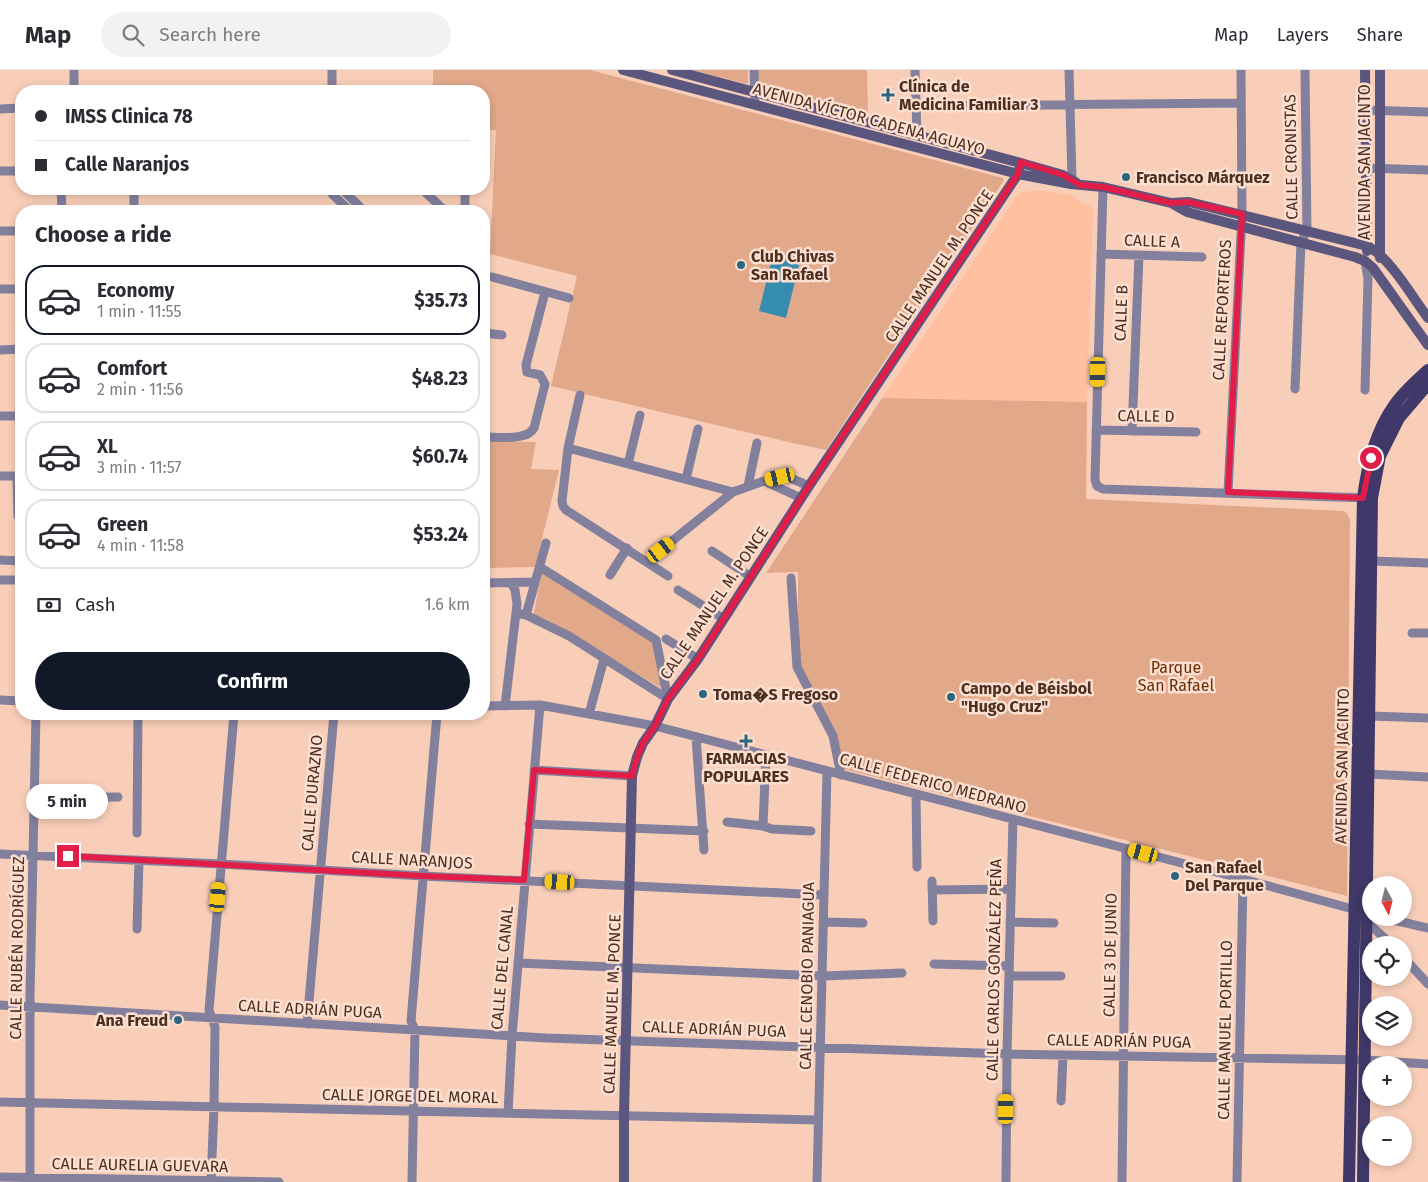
<!DOCTYPE html>
<meta charset="utf-8">
<style>
body{margin:0;font-family:"Fira Sans",sans-serif;background:#f2f2f3;color:#2b2b33;height:100vh;display:flex;flex-direction:column;font-size:19px;white-space:nowrap}
*{box-sizing:border-box;margin:0}
p{font-size:16px;color:#7c7c81}
.icon{flex:none;width:28px;height:28px;fill:none;stroke:currentColor;stroke-width:2;stroke-linecap:round;stroke-linejoin:round}
.map{position:relative;flex:1;overflow:hidden}
.sheet{position:absolute;left:15px;top:135px;width:475px;height:515px;display:flex;flex-direction:column;background:#fff;border-radius:20px;box-shadow:0 2px 8px #0003}
.sheet>*{flex:none}
.guide{position:absolute;left:15px;top:15px;width:475px;height:110px;border-radius:20px;box-shadow:0 2px 8px #0003;display:grid;align-content:center;height:110px;padding:0 20px;background:#fff}
.needle{width:32px;rotate:173deg}
.buttons{position:absolute;left:1362px;top:806px;display:grid;gap:10px}
.buttons a{display:grid;place-items:center;width:50px;height:50px;border-radius:50%;background:#fff;box-shadow:0 2px 8px #0003;font-size:25px}
.end{position:absolute;width:22px;height:22px;margin:-11px;border:6px solid #e11d48;background:#fff;box-shadow:0 0 0 2px #fff}
.from{border-radius:50%}
.bubble{position:absolute;height:35px;border-radius:18px;background:#fff;box-shadow:0 2px 8px #0003;font-size:16px;font-weight:700;line-height:35px;text-align:center}
.car{position:absolute;width:15px;height:30px;margin:-15px -8px;border-radius:6px;box-shadow:0 0 4px 1px #0007;background:linear-gradient(#f5c518 24%,#345 0 40%,#f5c518 0 76%,#345 0 86%,#f5c518 0)}
.guide b{display:flex;align-items:center;gap:18px;height:48px;font-size:19px}
.guide b+b{border-top:1px solid #e1e1e2}
.guide i{width:12px;height:12px;background:#2b2b33}
ul{padding:0;list-style:none}
li{display:flex;align-items:center;gap:15px;height:70px;margin:0 10px 8px;padding:0 10px;border:2px solid #e1e1e2;border-radius:20px}
li div{flex:1}
li b{display:block;font-size:19px}
li em{font-style:normal;font-weight:700}
li.current{border-color:#111827}
li>.icon{width:45px;height:45px;stroke-width:1.5}
h2{padding:0 20px;font-size:22px;line-height:60px}
.pay{display:flex;align-items:center;gap:12px;height:55px;padding:0 20px;font-size:19px}
.pay p{margin-inline-start:auto}
.cta{display:flex;gap:10px;margin-top:auto;padding:10px 20px}
.cta a{flex:1;height:58px;border-radius:30px;background:#111827;color:#fff;font-size:20px;font-weight:700;line-height:58px;text-align:center}
header{display:flex;align-items:center;gap:30px;box-sizing:border-box;height:70px;padding:0 25px;background:#fff;border-bottom:1px solid #e1e1e2}
header strong{font-size:24px}
nav{display:flex;gap:28px;margin-inline-start:auto;font-size:18px}
.search{width:350px;height:45px;background:#f2f2f3;display:flex;align-items:center;gap:12px;box-sizing:border-box;padding:0 18px;border-radius:28px;color:#7c7c81;font-size:19px}
.map>svg:first-child{display:block}
.built{fill:#ffc0a0}
.green{fill:#e1a88a}
.water{fill:#368caf}
.lines{fill:none;stroke-linecap:round;stroke-linejoin:round}
.street{stroke:#82809d;stroke-width:9}
.secondary{stroke:#5a567e;stroke-width:10}
.primary{stroke:#3f3868;stroke-width:12}
.route{stroke:#e11d48;stroke-width:6}
.poi-dot{fill:#2c667f;stroke:#fcdfd0;stroke-width:2}
.labels{text-anchor:middle;dominant-baseline:central;stroke-width:5;stroke-linejoin:round;paint-order:stroke}
.poi-label{font-size:16px;font-weight:bold;fill:#4b2f20;stroke:#fcdfd0;text-anchor:start}
.street-label{font-size:16px;fill:#4b2f20;stroke:#fcdfd0}
.park-label{font-size:16px;fill:#6c2e03;stroke:#fcdfd0}
</style>
<header>
<strong>Map</strong>
<div class="search"><svg class="icon" aria-label="search" viewBox="0 0 24 24"><circle cx="10" cy="10" r="6"/><path d="M15 15l6 6"/></svg>Search here</div>
<nav><a>Map</a><a>Layers</a><a>Share</a></nav>
</header>
<div class="map">
<svg width="1428" height="1112" viewBox="0 0 1428 1112">
<rect width="100%" height="100%" fill="#f9ceb8"/>
<!-- built -->
<path class="built" d="M 1038,120 L 1069,124 L 1093,138 L 1087,332 L 882,328 L 1017,125 L 1022,122 Z"/>
<!-- green -->
<path class="green" d="M 433,0 L 590,0 L 1003,108 L 1004,110 L 826,380 L 797,374 L 551,316 L 577,206 L 490,184 L 496,60 L 484,60 L 484,21 L 433,21 Z
M 691,0 L 748,0 L 748,14 Z
M 758,0 L 867,0 L 868,43 L 758,16 Z
M 882,328 L 1087,332 L 1086,429 L 1343,441 L 1347,443 L 1350,450 L 1347,826 L 843,699 L 801,601 L 798,578 L 798,502 L 766,503 Z
M 484,371 L 536,372 L 531,399 L 559,400 L 535,497 L 484,498 Z
M 542,503 L 654,571 L 663,619 L 545,549 L 533,546 Z"/>
<!-- water -->
<path class="water" d="M 774,181 L 801,187 L 786,248 L 759,241 Z"/>
<g class="lines">
<!-- street -->
<path class="street" d="M 74,0 L 74,21
M 332,0 L 332,21
M 754,0 L 755,35
M 915,0 L 917,65
M 1069,0 L 1072,109 L 1071,114
M 916,36 L 1241,33
M 0,39 L 21,38
M 1365,40 L 1428,42
M 1366,98 L 1428,100
M 0,101 L 21,101
M 1103,117 L 1095,410 L 1097,416 L 1103,419 L 1367,428
M 61,119 L 62,141
M 134,119 L 134,133
M 330,119 L 332,124 L 350,141
M 342,119 L 364,141
M 422,119 L 445,141
M 465,141 L 465,119
M 0,161 L 21,161
M 1101,184 L 1202,187
M 492,207 L 569,228
M 0,219 L 21,219
M 484,263 L 502,265
M 484,272 L 484,282
M 0,280 L 21,279
M 1295,319 L 1301,173 L 1307,160 L 1305,0
M 1365,320 L 1368,209 L 1365,191
M 580,325 L 568,378 L 562,431 L 563,436 L 566,440 L 668,506
M 0,346 L 21,346
M 1096,360 L 1196,362
M 1132,361 L 1139,185
M 484,367 C 498,367 527,371 534,358 L 545,314 L 540,305 L 527,302 L 526,295 L 545,222
M 568,378 L 733,422
M 628,394 L 640,345
M 0,406 L 21,406
M 17,406 L 18,446
M 686,409 L 698,359
M 764,411 L 801,428
M 748,416 L 757,373
M 1228,422 L 1242,145 L 1241,0
M 712,481 L 751,507
M 0,490 L 21,491
M 647,491 L 733,422 L 764,411 L 779,407 L 788,407 L 809,416
M 1372,491 L 1428,493
M 540,497 L 656,570 L 668,629
M 610,505 L 627,478
M 791,508 L 797,597 L 833,666 L 841,705
M 0,510 L 21,510
M 484,513 L 535,512
M 678,520 L 724,549
M 516,543 L 526,545 L 569,566 L 668,629
M 526,545 L 546,473
M 1412,563 L 1428,563
M 666,569 L 698,589
M 0,630 L 21,631
M 484,636 L 540,635 L 655,656 L 1243,809 L 1360,841
M 505,636 L 517,534 L 515,520 L 511,513
M 589,644 L 604,589
M 1370,646 L 1428,648
M 696,667 L 704,780
M 534,700 L 632,706
M 1369,704 L 1428,707
M 916,724 L 917,797
M 34,728 L 118,727
M 727,752 L 763,756 L 772,759 L 811,761
M 529,754 L 704,761
M 763,756 L 766,685
M 137,763 L 138,644
M 0,784 L 221,794 L 423,806 L 823,825
M 932,811 L 933,851
M 932,820 L 1011,819
M 1385,848 L 1428,858
M 1363,851 L 1367,852 L 1392,875
M 823,852 L 863,853
M 1010,852 L 1054,853
M 137,859 L 139,790
M 1404,888 L 1428,914
M 518,893 L 822,906 L 902,903
M 934,894 L 1009,896
M 1009,906 L 1061,906
M 0,935 L 546,968 L 1007,984 L 1366,990 L 1428,994
M 307,954 L 334,644
M 1061,1031 L 1063,985
M 0,1032 L 818,1050
M 508,1043 L 512,966 L 540,635
M 0,1107 L 279,1112
M 30,1112 L 30,927 L 36,644
M 211,1112 L 214,1037 L 215,957 L 209,940 L 234,644
M 412,1112 L 415,960 L 411,951 L 437,644
M 817,1112 L 827,701
M 1006,1112 L 1007,984 L 1013,749
M 1122,1112 L 1126,779
M 1237,1112 L 1243,809"/>
<!-- secondary -->
<path class="secondary" d="M 623,0 L 1018,104 L 1071,114 L 1103,117 L 1171,133 L 1189,132 L 1367,176 C 1389,186 1413,228 1428,248
M 672,0 L 1021,93 L 1063,105 L 1077,113
M 1365,0 L 1367,181
M 1380,0 L 1380,188
M 1171,133 L 1187,142 L 1355,187 L 1365,191 L 1373,198 L 1428,275
M 624,1112 L 624,1045 L 632,706 L 637,687 L 643,673 L 655,656 L 668,629 L 698,589 L 809,416 L 1018,104 L 1021,93"/>
<!-- primary -->
<path class="primary" d="M 1349,1112 L 1363,428 C 1367,396 1375,363 1393,337 C 1402,323 1416,311 1428,300
M 1363,1112 L 1372,428 L 1380,386 L 1399,348 L 1428,314"/>
</g>
<g class="lines">
<!-- route -->
<path class="route" d="M 68,786 L 423,806 L 524,810 L 534,700 L 632,706 L 637,687 L 643,673 L 655,656 L 668,629 L 698,589 L 809,416 L 1018,104 L 1021,92 L 1063,105 L 1080,115 L 1103,117 L 1171,133 L 1188,132 L 1242,144 L 1228,422 L 1363,428 L 1371,388"/>
</g>
<!-- markers -->
<g class="poi-dot">
<path d="M885.5 17.5h5v5h5v5h-5v5h-5v-5h-5v-5h5z"/>
<circle cx="1126" cy="107" r="5"/>
<circle cx="741" cy="195" r="5"/>
<circle cx="703" cy="624" r="5"/>
<circle cx="951" cy="627" r="5"/>
<path d="M743.5 663.5h5v5h5v5h-5v5h-5v-5h-5v-5h5z"/>
<circle cx="1175" cy="806" r="5"/>
<circle cx="178" cy="950" r="5"/>
</g>
<g class="labels">
<!-- poi labels -->
<g class="poi-label">
<text x="899" y="16">Clínica de<tspan x="899" dy="18">Medicina Familiar 3</tspan></text>
<text x="1136" y="107">Francisco Márquez</text>
<text x="751" y="186">Club Chivas<tspan x="751" dy="18">San Rafael</tspan></text>
<text x="961" y="618">Campo de Béisbol<tspan x="961" dy="18">"Hugo Cruz"</tspan></text>
<text x="713" y="624">Toma�S Fregoso</text>
<text x="746" y="688" text-anchor="middle">FARMACIAS<tspan x="746" dy="18">POPULARES</tspan></text>
<text x="1185" y="797">San Rafael<tspan x="1185" dy="18">Del Parque</tspan></text>
<text x="168" y="950" text-anchor="end">Ana Freud</text>
</g>
<!-- street labels -->
<g class="street-label">
<text transform="translate(869 49) rotate(15)">AVENIDA VÍCTOR CADENA AGUAYO</text>
<text transform="translate(1291 87) rotate(-91)">CALLE CRONISTAS</text>
<text transform="translate(1364 92) rotate(-90)">AVENIDA SAN JACINTO</text>
<text transform="translate(1152 171) rotate(2)">CALLE A</text>
<text transform="translate(939 196) rotate(-56)">CALLE MANUEL M. PONCE</text>
<text transform="translate(1222 240) rotate(-87)">CALLE REPORTEROS</text>
<text transform="translate(1121 243) rotate(-88)">CALLE B</text>
<text transform="translate(1146 346) rotate(1)">CALLE D</text>
<text transform="translate(714 533) rotate(-56)">CALLE MANUEL M. PONCE</text>
<text transform="translate(1342 696) rotate(-89)">AVENIDA SAN JACINTO</text>
<text transform="translate(933 713) rotate(15)">CALLE FEDERICO MEDRANO</text>
<text transform="translate(312 723) rotate(-85)">CALLE DURAZNO</text>
<text transform="translate(412 790) rotate(3)">CALLE NARANJOS</text>
<text transform="translate(17 878) rotate(-89)">CALLE RUBÉN RODRÍGUEZ</text>
<text transform="translate(1110 885) rotate(-89)">CALLE 3 DE JUNIO</text>
<text transform="translate(502 898) rotate(-85)">CALLE DEL CANAL</text>
<text transform="translate(994 900) rotate(-89)">CALLE CARLOS GONZÁLEZ PEÑA</text>
<text transform="translate(807 906) rotate(-89)">CALLE CENOBIO PANIAGUA</text>
<text transform="translate(612 934) rotate(-88)">CALLE MANUEL M. PONCE</text>
<text transform="translate(310 939) rotate(3)">CALLE ADRIÁN PUGA</text>
<text transform="translate(714 959) rotate(2)">CALLE ADRIÁN PUGA</text>
<text transform="translate(1225 960) rotate(-89)">CALLE MANUEL PORTILLO</text>
<text transform="translate(1119 971) rotate(1)">CALLE ADRIÁN PUGA</text>
<text transform="translate(410 1026) rotate(1)">CALLE JORGE DEL MORAL</text>
<text transform="translate(140 1095) rotate(1)">CALLE AURELIA GUEVARA</text>
</g>
<!-- park labels -->
<g class="park-label">
<text x="1176" y="597">Parque<tspan x="1176" dy="18">San Rafael</tspan></text>
</g>
</g>
</svg>
<div class="buttons">
<a><svg class="needle" viewBox="-14 -14 28 28"><path d="M0-13l5 13h-10z" fill="#e53935"/><path d="M0 13l5-13h-10z" fill="#7c7c81"/></svg></a>
<a><svg class="icon" aria-label="locate" viewBox="0 0 24 24"><circle cx="12" cy="12" r="6"/><path d="M12 2v4M12 18v4M2 12h4M18 12h4"/></svg></a>
<a><svg class="icon" aria-label="layers" viewBox="0 0 24 24"><path d="M12 4l9 5-9 5-9-5zM3 14l9 5 9-5"/></svg></a>
<a>+</a>
<a>−</a>
</div>
<i class="end from" style="left:1371px;top:388px"></i>
<i class="end" style="left:68px;top:786px"></i>
<div class="bubble" style="left:26px;top:714px;width:82px">5 min</div>
<i class="car" style="left:1098px;top:302px;rotate:181deg"></i>
<i class="car" style="left:780px;top:407px;rotate:257deg"></i>
<i class="car" style="left:661px;top:480px;rotate:52deg"></i>
<i class="car" style="left:1143px;top:783px;rotate:285deg"></i>
<i class="car" style="left:560px;top:812px;rotate:273deg"></i>
<i class="car" style="left:218px;top:827px;rotate:5deg"></i>
<i class="car" style="left:1006px;top:1039px;rotate:0deg"></i>
<div class="guide">
<b><i class="from"></i>IMSS Clinica 78</b>
<b><i></i>Calle Naranjos</b>
</div>
<section class="sheet">
<h2>Choose a ride</h2>
<ul>
<li class="current"><svg class="icon" aria-label="car" viewBox="0 0 24 24"><path d="M5 17H2v-5l4-1 3-4h7l3 4 3 1v5h-3M9 17h6M6 11h13"/><circle cx="7" cy="17" r="2"/><circle cx="17" cy="17" r="2"/></svg><div><b>Economy</b><p>1 min · 11:55</p></div><em>$35.73</em></li>
<li><svg class="icon" aria-label="car" viewBox="0 0 24 24"><path d="M5 17H2v-5l4-1 3-4h7l3 4 3 1v5h-3M9 17h6M6 11h13"/><circle cx="7" cy="17" r="2"/><circle cx="17" cy="17" r="2"/></svg><div><b>Comfort</b><p>2 min · 11:56</p></div><em>$48.23</em></li>
<li><svg class="icon" aria-label="car" viewBox="0 0 24 24"><path d="M5 17H2v-5l4-1 3-4h7l3 4 3 1v5h-3M9 17h6M6 11h13"/><circle cx="7" cy="17" r="2"/><circle cx="17" cy="17" r="2"/></svg><div><b>XL</b><p>3 min · 11:57</p></div><em>$60.74</em></li>
<li><svg class="icon" aria-label="car" viewBox="0 0 24 24"><path d="M5 17H2v-5l4-1 3-4h7l3 4 3 1v5h-3M9 17h6M6 11h13"/><circle cx="7" cy="17" r="2"/><circle cx="17" cy="17" r="2"/></svg><div><b>Green</b><p>4 min · 11:58</p></div><em>$53.24</em></li>
</ul>
<div class="pay"><svg class="icon" aria-label="cash" viewBox="0 0 24 24"><path d="M3 7h18v10H3z"/><circle cx="12" cy="12" r="2"/></svg>Cash<p>1.6 km</p></div>
<div class="cta"><a>Confirm</a></div>
</section>
</div>
